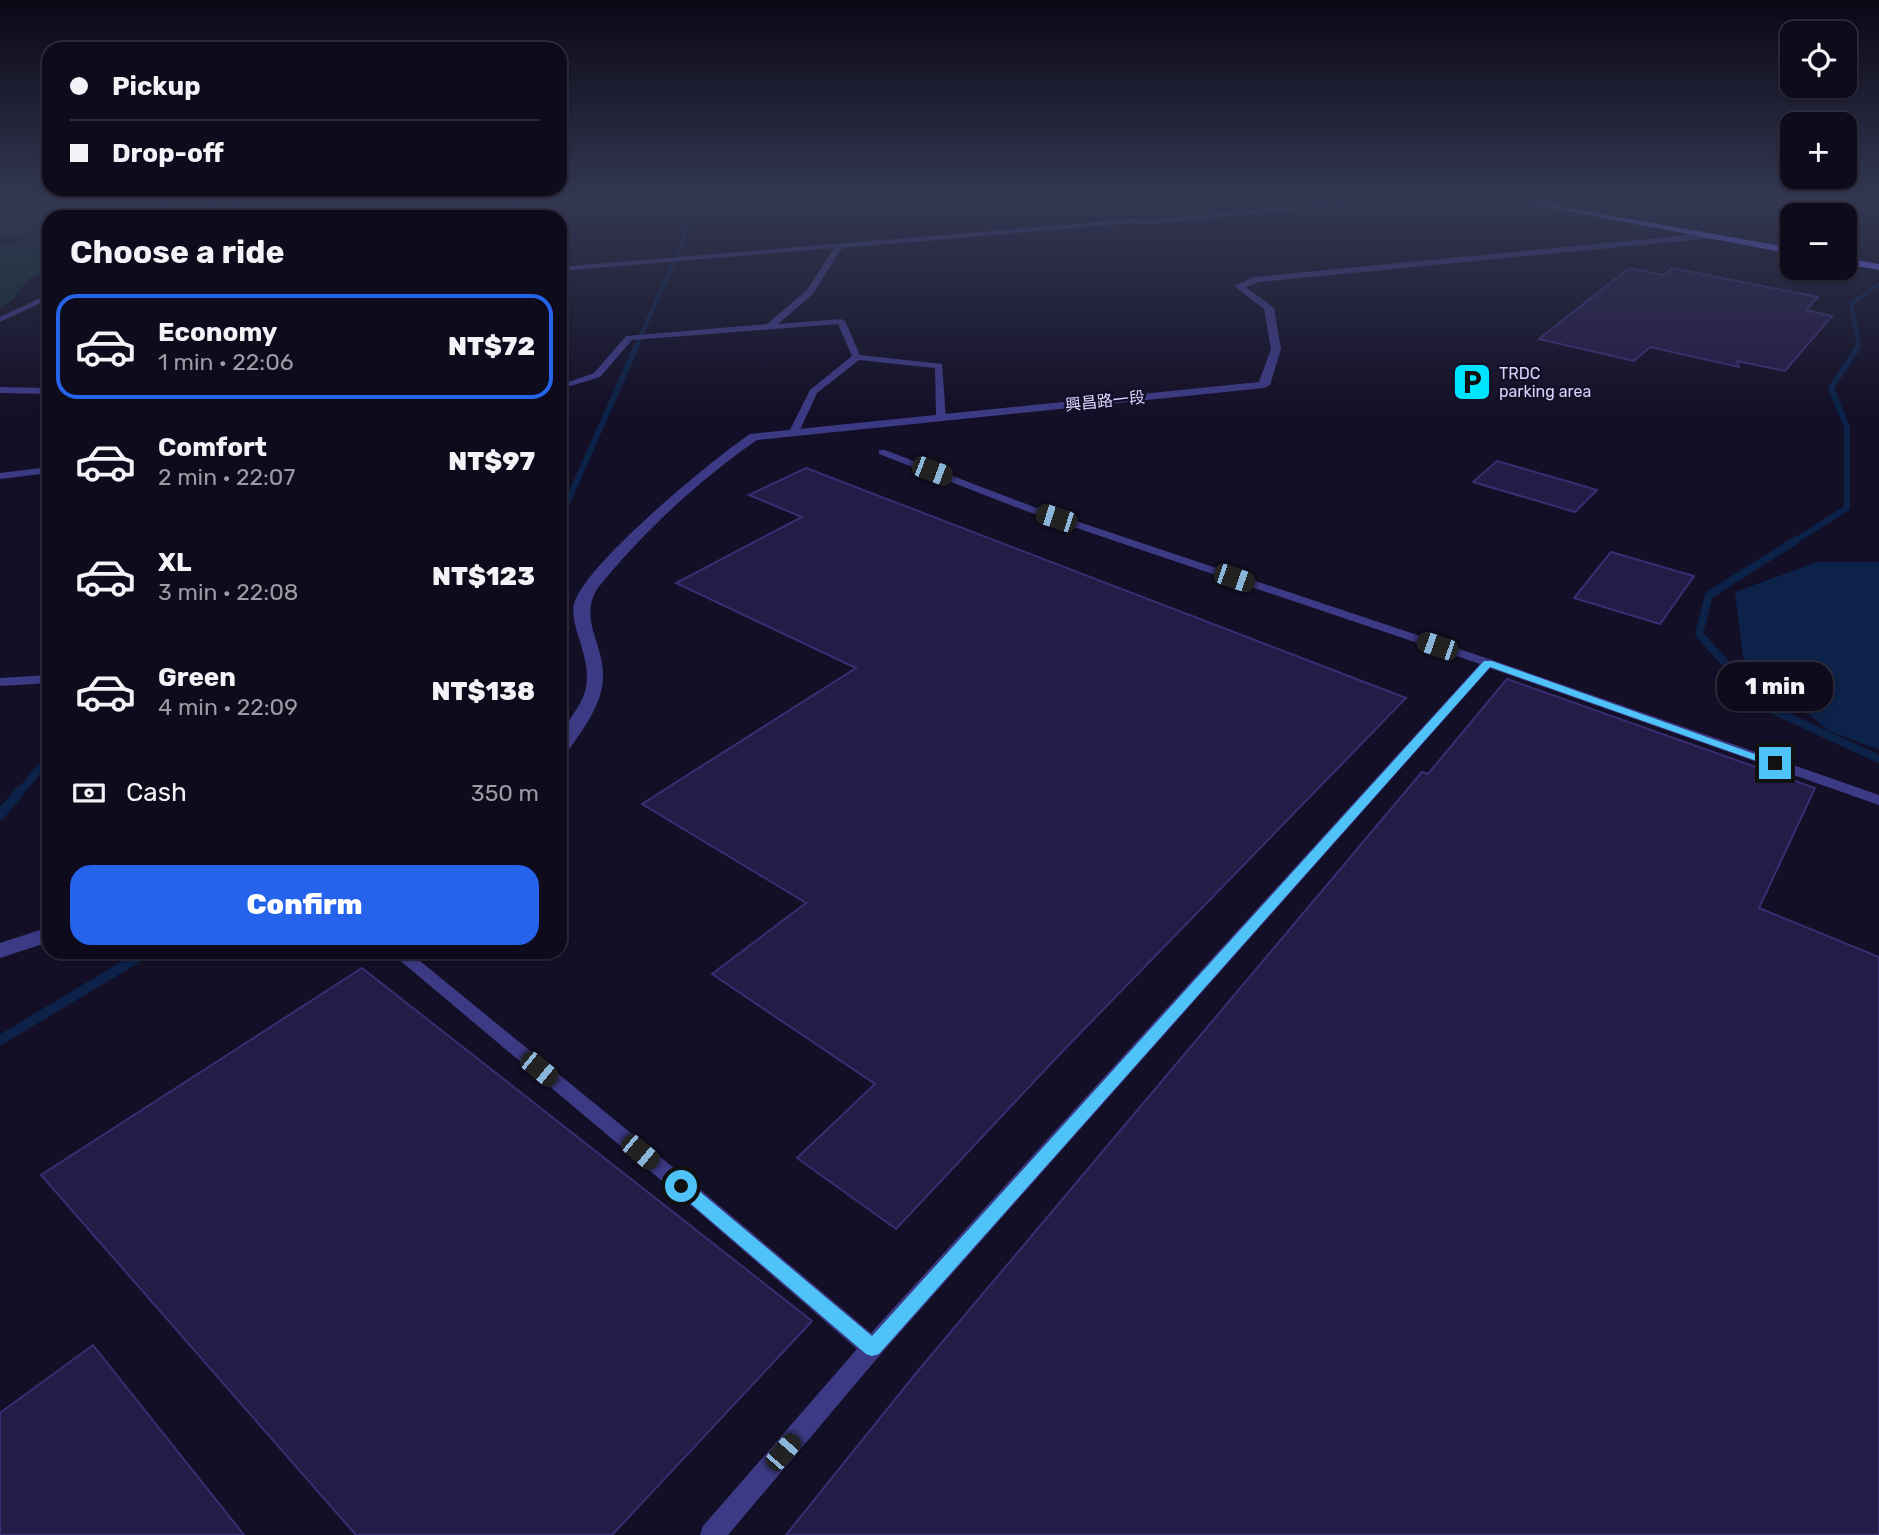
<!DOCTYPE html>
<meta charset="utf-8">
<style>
body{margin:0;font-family:Rubik,"Noto Sans TC",sans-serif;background:#171425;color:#f1f3f6;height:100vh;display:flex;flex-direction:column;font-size:26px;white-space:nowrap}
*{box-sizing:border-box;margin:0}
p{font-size:23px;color:#9b9ba3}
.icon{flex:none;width:38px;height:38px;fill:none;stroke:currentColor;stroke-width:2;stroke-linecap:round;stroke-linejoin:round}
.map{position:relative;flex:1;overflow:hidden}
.panel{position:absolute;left:42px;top:210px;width:525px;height:749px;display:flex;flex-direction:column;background:#0e0b1c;border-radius:21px;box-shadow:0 2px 5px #0004,0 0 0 2px #2e2b3b}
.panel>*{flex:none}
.guide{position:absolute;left:42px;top:42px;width:525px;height:154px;border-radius:21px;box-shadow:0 2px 5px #0004,0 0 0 2px #2e2b3b;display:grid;align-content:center;height:154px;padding:0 28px;background:#0e0b1c}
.fabs{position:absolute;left:1780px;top:21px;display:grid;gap:14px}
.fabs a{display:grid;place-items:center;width:77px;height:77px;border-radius:14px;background:#0e0b1c;box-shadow:0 2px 5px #0004,0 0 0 2px #2e2b3b;font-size:35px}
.end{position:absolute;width:32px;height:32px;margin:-16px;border:9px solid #4fc3f7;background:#111;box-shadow:0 0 0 4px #111}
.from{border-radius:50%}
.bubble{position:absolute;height:49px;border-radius:21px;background:#0e0b1c;box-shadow:0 2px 5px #0004,0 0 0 2px #2e2b3b;font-size:23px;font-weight:800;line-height:49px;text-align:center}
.car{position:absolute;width:21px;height:42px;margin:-21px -10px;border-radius:9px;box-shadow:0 0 5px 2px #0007;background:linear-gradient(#222 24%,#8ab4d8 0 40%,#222 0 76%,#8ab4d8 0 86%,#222 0)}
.guide b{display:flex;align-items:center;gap:24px;height:66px;font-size:26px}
.guide b+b{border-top:2px solid #2e2b3b}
.guide i{width:18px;height:18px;background:#f1f3f6}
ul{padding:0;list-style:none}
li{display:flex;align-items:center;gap:21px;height:105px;margin:0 14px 10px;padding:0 14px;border:4px solid transparent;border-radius:21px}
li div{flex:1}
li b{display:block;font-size:26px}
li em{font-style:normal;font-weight:800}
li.current{border-color:#2563eb}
li>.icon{width:63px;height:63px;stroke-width:1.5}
h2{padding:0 28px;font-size:32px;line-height:84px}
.pay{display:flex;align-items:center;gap:18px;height:77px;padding:0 28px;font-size:26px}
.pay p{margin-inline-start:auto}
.primary-button{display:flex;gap:14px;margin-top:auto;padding:14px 28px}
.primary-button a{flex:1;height:80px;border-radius:21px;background:#2563eb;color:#fff;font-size:28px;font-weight:800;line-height:80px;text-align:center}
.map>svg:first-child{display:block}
.green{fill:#12302f}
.water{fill:#0c2248}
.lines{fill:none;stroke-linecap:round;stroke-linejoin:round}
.stream-far3{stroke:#0c2248;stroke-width:4.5}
.stream-far2{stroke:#0c2248;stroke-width:6}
.stream-far1{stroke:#0c2248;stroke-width:8}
.stream{stroke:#0c2248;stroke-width:10}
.building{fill:#241b47;stroke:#3b2d73;stroke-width:2}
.service{fill:#3d3a85;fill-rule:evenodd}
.minor{fill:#3d3a85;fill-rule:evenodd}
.secondary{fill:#6f6bff;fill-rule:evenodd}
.route{fill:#4fc3f7}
.labels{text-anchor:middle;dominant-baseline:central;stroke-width:5;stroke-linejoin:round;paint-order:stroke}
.far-poi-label{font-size:16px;fill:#d9d4ff;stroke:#130f26;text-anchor:start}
.far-street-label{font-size:16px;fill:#d9d4ff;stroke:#130f26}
</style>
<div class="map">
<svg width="1879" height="1535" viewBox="0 0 1879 1535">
<rect width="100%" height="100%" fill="#130f26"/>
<!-- green -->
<path class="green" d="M 0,200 L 130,200 L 112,217 L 49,217 L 49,271 L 28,279 L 12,301 L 0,308 L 0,247 L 25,238 L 0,236 Z"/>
<!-- water -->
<path class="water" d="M 1817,562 L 1879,562 L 1879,750 L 1829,731 L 1743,658 L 1735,592 Z"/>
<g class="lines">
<!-- stream-far3 -->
<path class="stream-far3" d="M 1860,200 L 1879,206
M 500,217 L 517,200
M 635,349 L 682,244 L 694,200
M 1857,349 L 1859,346 L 1851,304 L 1879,284"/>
<!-- stream-far2 -->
<path class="stream-far2" d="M 560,519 L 636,347
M 1793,542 L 1847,508 L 1847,427 L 1831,388 L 1858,347"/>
<!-- stream-far1 -->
<path class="stream-far1" d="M 1796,540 L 1709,595 L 1699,634 L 1764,706 L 1879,759
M 20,792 L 49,758"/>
<!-- stream -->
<path class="stream" d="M 0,815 L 21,790
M 0,1040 L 147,952"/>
</g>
<!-- building -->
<path class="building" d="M 1629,268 L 1664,275 L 1672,268 L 1818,297 L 1806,310 L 1832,316 L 1785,371 L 1737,361 L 1739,367 L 1650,347 L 1634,361 L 1539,339 Z
M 1497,461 L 1597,490 L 1575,512 L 1473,482 Z
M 806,468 L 1406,698 L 1058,1056 L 896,1229 L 797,1158 L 875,1084 L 712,974 L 806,903 L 642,804 L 856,668 L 676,583 L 802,517 L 749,495 Z
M 1611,552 L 1694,576 L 1660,624 L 1574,598 Z
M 1507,679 L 1815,788 L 1759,908 L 1879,957 L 1879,1535 L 786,1535 L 917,1372 L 1422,772 L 1428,774 Z
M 362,968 L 812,1321 L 612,1535 L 356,1535 L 41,1175 Z
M 93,1345 L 244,1535 L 0,1535 L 0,1413 Z"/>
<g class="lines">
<!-- service -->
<path class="service" d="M 169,200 L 176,200 L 150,217 L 142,217 Z
M 213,200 L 220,200 L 195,217 L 187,217 Z
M 520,200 L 526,200 L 511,217 L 504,217 Z
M 1403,200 L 1435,200 L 1301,209 L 1153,224 L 1133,223 L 842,248 L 813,294 L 778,324 L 841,319 L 845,321 L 860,355 L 942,364 L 946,418 L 941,421 L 936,418 L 935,368 L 859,360 L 817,393 L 799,432 L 791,434 L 789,432 L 810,390 L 852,356 L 838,324 L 632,340 L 600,377 L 567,387 L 563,384 L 594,373 L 626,336 L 767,324 L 807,290 L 834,248 L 560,271 L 560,267 L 1133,219 L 1153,220 L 1301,205 Z
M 238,201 L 243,202 L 219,217 L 211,217 Z
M 49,294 L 49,299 L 0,322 L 0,317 Z
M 0,387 L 49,388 L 49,394 L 0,393 Z
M 879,450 L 885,450 L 1034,507 L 1492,660 L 1879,795 L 1879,805 L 1490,668 L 880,1355 L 728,1535 L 700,1535 L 703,1526 L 857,1349 L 694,1208 L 390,952 L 409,952 L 708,1196 L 871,1333 L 1480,664 L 1026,511 L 879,454 Z
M 49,467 L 49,473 L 0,479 L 0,473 Z
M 49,675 L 49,683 L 0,686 L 0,678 Z"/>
<!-- minor -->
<path class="minor" d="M 1208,200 L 1238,200 L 1143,209 L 1139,207 Z
M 1710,233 L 1713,234 L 1713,238 L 1259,282 L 1246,287 L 1274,308 L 1281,349 L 1270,385 L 1264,388 L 757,440 C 698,481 642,533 597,589 C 579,620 603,642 603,674 C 604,704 582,730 566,754 L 560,755 C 560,750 559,744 560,739 C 563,724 582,708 586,687 C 592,658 569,626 574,604 C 584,565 713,459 750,434 L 1259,382 L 1271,349 L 1264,309 L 1234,286 L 1254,277 Z
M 49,927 L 49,942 L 0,958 L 0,943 Z"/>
<!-- secondary -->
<path class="secondary" d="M 1509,200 L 1524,200 L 1792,248 L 1792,254 Z
M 1844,258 L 1879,264 L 1879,270 L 1844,264 Z"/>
</g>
<!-- sky -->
<linearGradient id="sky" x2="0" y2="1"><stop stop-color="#0a0815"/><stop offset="0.48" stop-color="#333752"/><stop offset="1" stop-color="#333752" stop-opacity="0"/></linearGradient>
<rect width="1879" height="414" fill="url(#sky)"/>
<!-- route -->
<path class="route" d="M 1484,661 L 1492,661 L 1780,763 L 1771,766 L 1490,667 L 879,1354 L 872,1356 L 866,1354 L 675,1190 L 673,1186 L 675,1181 L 687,1181 L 872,1336 Z"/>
<!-- icons -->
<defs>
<g id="parking-square" transform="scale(2.0125)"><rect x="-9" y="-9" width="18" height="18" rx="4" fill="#00e5ff" stroke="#130f26"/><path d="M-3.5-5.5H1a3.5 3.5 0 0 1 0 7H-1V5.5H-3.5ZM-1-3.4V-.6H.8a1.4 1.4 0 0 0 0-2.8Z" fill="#111"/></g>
</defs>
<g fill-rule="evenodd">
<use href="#parking-square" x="1472" y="382"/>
</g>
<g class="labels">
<!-- far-poi labels -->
<g class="far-poi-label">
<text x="1499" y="373">TRDC<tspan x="1499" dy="18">parking area</tspan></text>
</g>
<!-- far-street labels -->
<g class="far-street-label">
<text transform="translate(1105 401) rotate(-6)">興昌路一段</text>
</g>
</g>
</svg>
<div class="fabs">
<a><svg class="icon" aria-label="locate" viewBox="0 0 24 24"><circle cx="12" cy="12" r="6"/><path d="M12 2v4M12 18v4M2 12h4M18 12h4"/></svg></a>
<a>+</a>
<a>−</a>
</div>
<i class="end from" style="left:681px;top:1186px"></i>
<i class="end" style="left:1775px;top:763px"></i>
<div class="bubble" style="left:1717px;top:662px;width:116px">1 min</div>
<i class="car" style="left:932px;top:471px;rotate:111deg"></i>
<i class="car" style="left:1056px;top:518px;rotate:288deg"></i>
<i class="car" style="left:1234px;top:578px;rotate:109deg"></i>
<i class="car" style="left:1437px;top:646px;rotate:289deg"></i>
<i class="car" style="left:539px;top:1069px;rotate:129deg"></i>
<i class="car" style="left:640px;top:1152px;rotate:130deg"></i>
<i class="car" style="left:783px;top:1452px;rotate:41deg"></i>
<div class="guide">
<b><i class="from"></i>Pickup</b>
<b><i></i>Drop-off</b>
</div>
<section class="panel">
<h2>Choose a ride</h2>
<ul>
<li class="current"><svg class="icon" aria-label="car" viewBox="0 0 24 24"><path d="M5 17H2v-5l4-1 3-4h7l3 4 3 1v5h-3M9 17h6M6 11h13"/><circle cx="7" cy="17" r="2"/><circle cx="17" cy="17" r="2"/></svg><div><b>Economy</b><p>1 min · 22:06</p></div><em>NT$72</em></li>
<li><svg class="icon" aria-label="car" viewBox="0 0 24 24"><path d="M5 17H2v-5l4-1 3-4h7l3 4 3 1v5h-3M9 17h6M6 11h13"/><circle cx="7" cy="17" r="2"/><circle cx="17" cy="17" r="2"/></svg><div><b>Comfort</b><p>2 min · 22:07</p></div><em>NT$97</em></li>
<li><svg class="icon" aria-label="car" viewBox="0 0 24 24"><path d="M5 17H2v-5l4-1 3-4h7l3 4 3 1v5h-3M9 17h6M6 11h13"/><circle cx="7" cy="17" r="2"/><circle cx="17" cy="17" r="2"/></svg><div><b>XL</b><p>3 min · 22:08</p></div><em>NT$123</em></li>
<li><svg class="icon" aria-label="car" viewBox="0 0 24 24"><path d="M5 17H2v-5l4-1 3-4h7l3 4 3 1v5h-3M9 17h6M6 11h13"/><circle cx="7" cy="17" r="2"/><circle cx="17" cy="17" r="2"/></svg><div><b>Green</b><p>4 min · 22:09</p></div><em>NT$138</em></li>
</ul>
<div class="pay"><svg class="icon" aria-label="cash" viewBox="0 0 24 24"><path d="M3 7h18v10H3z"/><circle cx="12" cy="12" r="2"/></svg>Cash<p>350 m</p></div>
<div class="primary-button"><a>Confirm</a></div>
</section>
</div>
